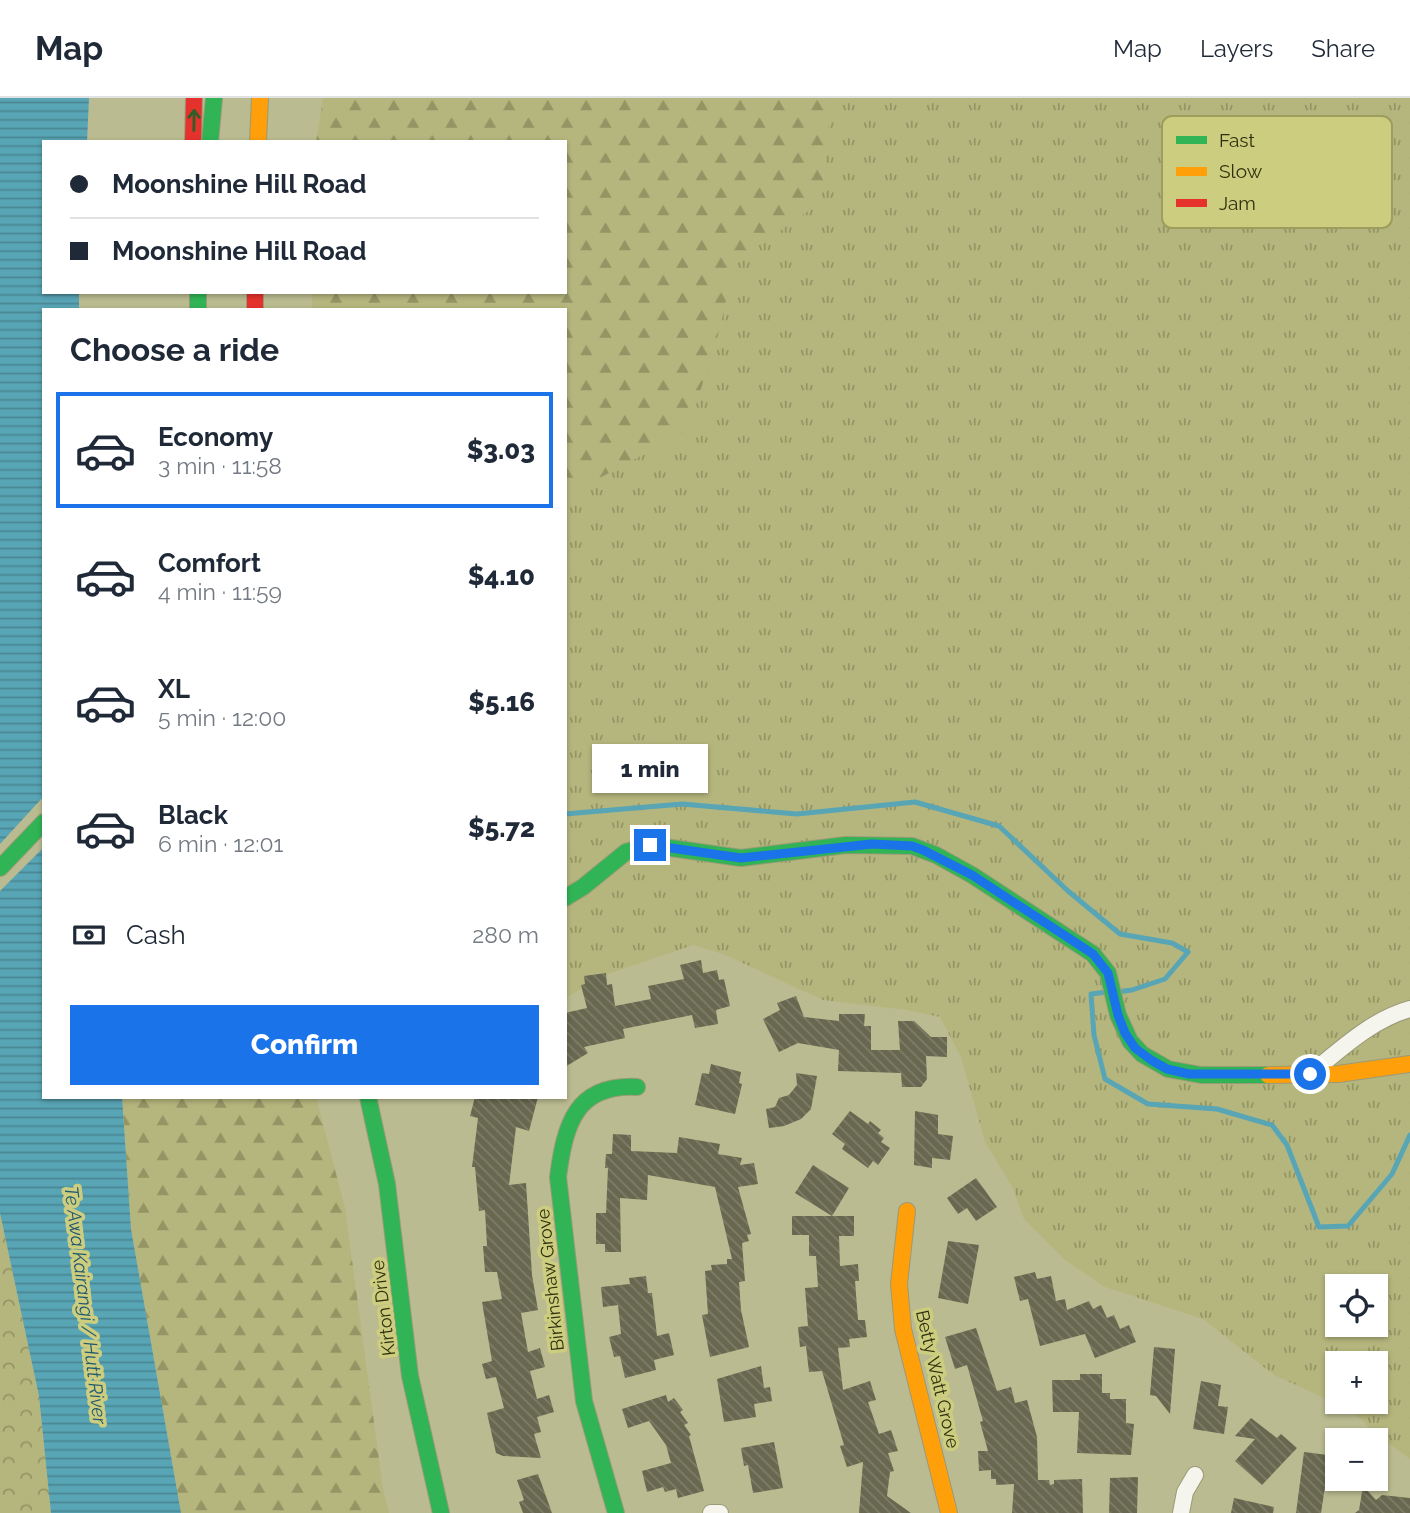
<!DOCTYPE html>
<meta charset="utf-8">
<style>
body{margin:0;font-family:Raleway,sans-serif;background:#f2f2f3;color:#1f2937;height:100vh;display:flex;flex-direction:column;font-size:26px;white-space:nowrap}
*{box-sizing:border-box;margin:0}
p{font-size:23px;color:#747a83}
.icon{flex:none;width:38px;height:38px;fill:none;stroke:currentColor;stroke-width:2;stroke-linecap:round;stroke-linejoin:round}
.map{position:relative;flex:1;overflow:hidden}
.drawer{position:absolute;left:42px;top:210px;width:525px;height:791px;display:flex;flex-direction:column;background:#fff;border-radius:0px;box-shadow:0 2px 5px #0004}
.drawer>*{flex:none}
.guide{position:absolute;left:42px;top:42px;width:525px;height:154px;border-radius:0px;box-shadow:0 2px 5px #0004;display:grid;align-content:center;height:154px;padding:0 28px;background:#fff}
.buttons{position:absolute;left:1325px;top:1176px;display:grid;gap:14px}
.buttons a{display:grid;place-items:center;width:63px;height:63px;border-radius:0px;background:#fff;box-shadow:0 2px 5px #0004;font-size:35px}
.end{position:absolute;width:32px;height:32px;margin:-16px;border:9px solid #1a73e8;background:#fff;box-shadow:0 0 0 4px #fff}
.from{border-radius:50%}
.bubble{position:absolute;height:49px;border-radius:0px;background:#fff;box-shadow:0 2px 5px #0004;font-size:23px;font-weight:800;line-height:49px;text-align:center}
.guide b{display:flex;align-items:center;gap:24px;height:66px;font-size:26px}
.guide b+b{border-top:2px solid #e0e1e3}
.guide i{width:18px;height:18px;background:#1f2937}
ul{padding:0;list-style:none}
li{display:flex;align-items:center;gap:21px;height:116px;margin:0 14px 10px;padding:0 14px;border:4px solid transparent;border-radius:0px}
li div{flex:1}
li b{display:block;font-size:26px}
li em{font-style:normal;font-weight:800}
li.active{border-color:#1a73e8}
li>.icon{width:63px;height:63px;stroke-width:1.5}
h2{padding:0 28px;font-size:32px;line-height:84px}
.pay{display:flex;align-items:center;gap:18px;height:77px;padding:0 28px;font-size:26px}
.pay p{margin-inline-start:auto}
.button{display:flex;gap:14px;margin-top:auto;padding:14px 28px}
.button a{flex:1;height:80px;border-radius:0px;background:#1a73e8;color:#fff;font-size:28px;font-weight:800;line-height:80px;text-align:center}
header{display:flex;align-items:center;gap:42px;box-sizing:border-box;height:98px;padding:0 35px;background:#fff;border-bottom:2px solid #e0e1e3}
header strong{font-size:33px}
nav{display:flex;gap:38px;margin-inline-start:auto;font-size:24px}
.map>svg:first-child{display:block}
.grass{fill:url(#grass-tufts);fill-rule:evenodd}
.forest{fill:url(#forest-firs)}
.park{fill:url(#park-crowns)}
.water{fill:url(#water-rules)}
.pier{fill:#babb90}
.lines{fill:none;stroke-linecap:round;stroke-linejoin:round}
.stream{stroke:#58a5b6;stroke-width:5}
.building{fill:url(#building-back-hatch)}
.street-casing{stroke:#9a9a77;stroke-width:18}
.fast-casing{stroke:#9a9a77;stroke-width:18}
.slow-casing{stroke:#9a9a77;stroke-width:18}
.jam-casing{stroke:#9a9a77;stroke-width:18}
.street{stroke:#f5f5ee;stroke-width:16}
.fast{stroke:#30b455;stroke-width:16}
.slow{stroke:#ff9f0a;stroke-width:16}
.jam{stroke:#e5322d;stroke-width:16}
.oneway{stroke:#305e28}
.route{stroke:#1a73e8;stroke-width:9}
.labels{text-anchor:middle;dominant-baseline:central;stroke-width:7;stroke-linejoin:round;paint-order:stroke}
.street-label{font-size:18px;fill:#30300f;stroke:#cccd7e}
.water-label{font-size:19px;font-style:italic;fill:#215970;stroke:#cccd7e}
.key{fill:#cccd7e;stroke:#9d9e5d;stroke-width:2}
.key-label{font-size:19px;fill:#30300f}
</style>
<header>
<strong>Map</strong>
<nav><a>Map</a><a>Layers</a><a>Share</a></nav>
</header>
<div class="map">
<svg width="1410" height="1415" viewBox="0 0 1410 1415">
<defs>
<pattern id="grass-tufts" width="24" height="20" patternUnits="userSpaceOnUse" patternTransform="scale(1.75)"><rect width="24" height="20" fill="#b5b67d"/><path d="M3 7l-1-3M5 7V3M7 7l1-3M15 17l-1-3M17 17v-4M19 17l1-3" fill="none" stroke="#949465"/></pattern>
<pattern id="forest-firs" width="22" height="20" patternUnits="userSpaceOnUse" patternTransform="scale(1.75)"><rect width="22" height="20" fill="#b5b67d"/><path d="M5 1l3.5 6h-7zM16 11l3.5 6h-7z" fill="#949465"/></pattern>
<pattern id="park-crowns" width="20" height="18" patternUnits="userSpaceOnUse" patternTransform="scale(1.75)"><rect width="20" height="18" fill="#b5b67d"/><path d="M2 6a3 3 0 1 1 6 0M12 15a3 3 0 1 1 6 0" fill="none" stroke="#949465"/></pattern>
<pattern id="water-rules" width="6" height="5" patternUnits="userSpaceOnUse" patternTransform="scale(1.75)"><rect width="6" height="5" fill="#58a5b6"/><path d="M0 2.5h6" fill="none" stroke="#498792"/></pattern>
<pattern id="building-back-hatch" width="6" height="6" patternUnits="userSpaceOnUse" patternTransform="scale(1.75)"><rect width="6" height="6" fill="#68674f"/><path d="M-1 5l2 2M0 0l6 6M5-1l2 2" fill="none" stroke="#7e7e69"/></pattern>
</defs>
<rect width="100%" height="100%" fill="#babb90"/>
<!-- grass -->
<path class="grass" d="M 831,0 L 1410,0 L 1410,1361 L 1375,1335 L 1351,1312 L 1274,1277 L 1203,1221 L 1105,1189 L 1065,1162 L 1024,1121 L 1012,1088 L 985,1044 L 961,959 L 940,919 L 907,912 L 823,902 L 723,856 L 693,847 L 608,876 L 565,900 L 565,395 L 574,394 L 688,331 L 718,237 L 735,164 L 821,103 ZM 1337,1188 L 1376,1188 L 1376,1227 L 1337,1227 ZM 1337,1265 L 1376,1265 L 1376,1304 L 1337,1304 Z"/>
<!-- forest -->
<path class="forest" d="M 323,0 L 831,0 L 821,104 L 735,164 L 718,237 L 688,332 L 574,394 L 565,395 L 565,212 L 312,212 L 312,194 L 565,194 L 565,44 L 316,44 Z
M 122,999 L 316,999 L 345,1110 L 383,1391 L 389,1415 L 181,1415 L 131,1131 Z"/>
<!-- park -->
<path class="park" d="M 0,1115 L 39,1298 L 51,1415 L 0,1415 Z"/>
<!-- water -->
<path class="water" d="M 0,0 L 89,0 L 87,44 L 44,44 L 44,194 L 79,194 L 79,212 L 44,212 L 44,999 L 122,999 L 131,1131 L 181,1415 L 51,1415 L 39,1298 L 0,1115 Z"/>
<!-- pier -->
<path class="pier" d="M 44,698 L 44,749 L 0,793 L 0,746 Z"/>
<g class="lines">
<!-- stream -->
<path class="stream" d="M 565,716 L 682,706 L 797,716 L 915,704 L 999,728 L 1068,793 L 1120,836 L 1172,845 L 1188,854 L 1165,881 L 1132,892 L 1117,894
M 1107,894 L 1091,896 L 1094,937 L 1105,981 L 1148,1006 L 1217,1011 L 1272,1027 L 1287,1047 L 1319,1129 L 1348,1128 L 1392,1076 L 1410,1037"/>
</g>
<!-- building -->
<path class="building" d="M 701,862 L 703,875 L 717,872 L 719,882 L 724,881 L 730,908 L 716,912 L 718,926 L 695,930 L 692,917 L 623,931 L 625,940 L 584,949 L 588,955 L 565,969 L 565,915 L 587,910 L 581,887 L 585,886 L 584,878 L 606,875 L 607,887 L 612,886 L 615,908 L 651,901 L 648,888 L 684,881 L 680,867 Z
M 796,898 L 804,919 L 839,923 L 839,916 L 865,916 L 864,928 L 871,928 L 871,952 L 900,952 L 898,923 L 914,923 L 931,939 L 947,939 L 947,959 L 926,958 L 927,981 L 921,989 L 902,989 L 901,975 L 838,973 L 839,952 L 798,945 L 779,954 L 763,921 L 780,912 L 777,905 Z
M 711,966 L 741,974 L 739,985 L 742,986 L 735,1016 L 695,1007 L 702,975 L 709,976 Z
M 796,975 L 817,978 L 811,1011 L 801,1021 L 784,1028 L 769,1030 L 766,1011 L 775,1009 L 779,1000 L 789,997 L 797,987 Z
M 475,999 L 538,999 L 529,1033 L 516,1029 L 509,1087 L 526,1085 L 532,1177 L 538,1212 L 521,1215 L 528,1254 L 540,1250 L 545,1269 L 530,1273 L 537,1301 L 549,1297 L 554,1314 L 537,1319 L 541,1334 L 534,1336 L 541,1360 L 503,1358 L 496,1355 L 487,1315 L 504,1310 L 496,1279 L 486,1281 L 482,1266 L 492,1263 L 482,1204 L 502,1201 L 497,1174 L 485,1174 L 483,1148 L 487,1148 L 485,1112 L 479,1113 L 475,1069 L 472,1069 L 478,1020 L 470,1018 Z
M 850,1013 L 868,1026 L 870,1023 L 881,1032 L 878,1035 L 884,1040 L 881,1044 L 890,1050 L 878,1067 L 873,1063 L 868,1070 L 842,1051 L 845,1046 L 832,1036 Z
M 915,1013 L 938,1017 L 938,1036 L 953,1038 L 950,1062 L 932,1060 L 932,1070 L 914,1067 Z
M 613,1036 L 631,1037 L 631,1053 L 677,1055 L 679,1039 L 720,1046 L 718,1056 L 742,1060 L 740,1067 L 754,1065 L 758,1086 L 738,1089 L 751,1136 L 747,1137 L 749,1143 L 742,1145 L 745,1183 L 739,1184 L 741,1212 L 749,1249 L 710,1259 L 702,1217 L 708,1216 L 705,1173 L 712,1172 L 711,1167 L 727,1166 L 727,1161 L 732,1161 L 715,1089 L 648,1077 L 647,1102 L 620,1100 L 621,1154 L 605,1154 L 605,1146 L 596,1146 L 596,1115 L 606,1115 L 608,1070 L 605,1070 L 606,1056 L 612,1056 Z
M 813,1067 L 849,1090 L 832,1118 L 795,1095 Z
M 976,1080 L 997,1109 L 976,1123 L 967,1110 L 958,1116 L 947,1100 Z
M 792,1118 L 854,1118 L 854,1138 L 839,1138 L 840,1168 L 858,1166 L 859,1183 L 855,1183 L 858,1222 L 865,1222 L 867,1239 L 849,1241 L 850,1249 L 838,1250 L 843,1292 L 870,1283 L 876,1302 L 868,1304 L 879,1336 L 891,1332 L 898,1353 L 888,1355 L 894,1373 L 890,1374 L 887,1398 L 911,1415 L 859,1415 L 863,1364 L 847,1369 L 840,1348 L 844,1347 L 822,1273 L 809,1274 L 806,1248 L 800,1249 L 798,1229 L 808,1228 L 805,1190 L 818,1189 L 816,1158 L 809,1158 L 809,1137 L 792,1137 Z
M 948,1143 L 979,1147 L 968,1206 L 938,1200 Z
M 1035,1174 L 1037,1181 L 1051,1178 L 1056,1203 L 1065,1201 L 1067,1212 L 1089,1203 L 1093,1211 L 1101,1207 L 1107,1220 L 1114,1217 L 1120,1231 L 1129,1227 L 1136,1244 L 1095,1260 L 1085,1236 L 1040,1248 L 1028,1201 L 1020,1203 L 1014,1179 Z
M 646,1178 L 648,1195 L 652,1195 L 657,1238 L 669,1235 L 674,1257 L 654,1262 L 656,1272 L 625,1280 L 620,1258 L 614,1259 L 609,1239 L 621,1236 L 618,1207 L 603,1209 L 601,1189 L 630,1186 L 629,1180 Z
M 976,1230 L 997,1293 L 1011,1289 L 1015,1305 L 1027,1302 L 1037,1339 L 1038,1382 L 1049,1382 L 1050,1387 L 1054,1386 L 1054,1382 L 1082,1381 L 1083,1415 L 1012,1415 L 1014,1386 L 996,1387 L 996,1381 L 991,1381 L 991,1372 L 979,1373 L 978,1353 L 988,1353 L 980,1324 L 983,1323 L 967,1267 L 955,1271 L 945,1239 Z
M 1154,1249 L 1175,1251 L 1170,1316 L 1156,1298 L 1150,1297 Z
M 761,1268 L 764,1290 L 770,1289 L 772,1303 L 754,1306 L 756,1319 L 724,1324 L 717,1281 Z
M 1080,1276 L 1102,1276 L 1102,1295 L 1110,1295 L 1110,1301 L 1126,1301 L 1126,1325 L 1134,1326 L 1131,1357 L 1077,1355 L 1079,1314 L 1053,1314 L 1052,1282 L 1080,1282 Z
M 1201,1283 L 1221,1287 L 1218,1308 L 1228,1309 L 1224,1336 L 1193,1331 Z
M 666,1297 L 668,1304 L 674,1300 L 683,1312 L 680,1314 L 688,1325 L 684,1327 L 691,1337 L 689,1338 L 704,1393 L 678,1400 L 676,1391 L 665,1394 L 663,1389 L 647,1394 L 642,1373 L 671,1365 L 666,1347 L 649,1323 L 628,1330 L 622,1311 Z
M 1251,1320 L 1277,1340 L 1281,1336 L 1297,1350 L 1262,1387 L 1235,1363 L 1255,1341 L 1235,1338 Z
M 774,1344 L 783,1390 L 753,1395 L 748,1367 L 744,1368 L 741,1350 Z
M 1304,1354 L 1336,1358 L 1332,1390 L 1325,1389 L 1321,1415 L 1296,1415 Z
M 538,1376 L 552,1415 L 523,1415 L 519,1404 L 524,1402 L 517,1382 Z
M 1138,1379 L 1137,1415 L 1109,1415 L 1110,1380 Z
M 1363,1388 L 1376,1402 L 1382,1397 L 1410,1400 L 1410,1415 L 1355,1415 L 1359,1412 Z
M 1234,1400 L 1274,1409 L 1273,1415 L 1231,1415 Z"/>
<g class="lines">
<!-- street casing -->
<g class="street-casing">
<path id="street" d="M 1310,976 C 1341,951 1371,922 1410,911
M 711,1415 L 720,1415
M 1181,1415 L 1185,1394 L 1195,1377"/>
</g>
<!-- fast casing -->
<g class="fast-casing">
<path id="fast" d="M 210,44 L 214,0
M 198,194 L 198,212
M 0,770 L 44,724
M 565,800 L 583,789 L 626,754 L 650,747 L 741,760 L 846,747 L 912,748 L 936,757 L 972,777 L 1093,856 L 1108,875 L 1118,917 L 1130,943 L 1142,956 L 1168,971 L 1201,977 L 1268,977
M 368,999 L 387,1086 L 410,1278 L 441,1415
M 616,1415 L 584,1303 L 558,1079 C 565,1027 575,986 637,989"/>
</g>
<!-- slow casing -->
<g class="slow-casing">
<path id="slow" d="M 258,44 L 260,0
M 1268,977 L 1338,976 L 1410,966
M 907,1113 L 899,1186 L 903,1231 L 949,1415"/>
</g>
<!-- jam casing -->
<g class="jam-casing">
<path id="jam" d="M 193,44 L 194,0
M 255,194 L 255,212"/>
</g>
<!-- street -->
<use href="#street" class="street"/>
<!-- fast -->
<use href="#fast" class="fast"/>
<!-- slow -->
<use href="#slow" class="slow"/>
<!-- jam -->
<use href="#jam" class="jam"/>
</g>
<!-- one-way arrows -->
<defs><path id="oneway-shaft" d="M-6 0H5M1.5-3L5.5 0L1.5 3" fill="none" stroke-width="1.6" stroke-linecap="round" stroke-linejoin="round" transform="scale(1.75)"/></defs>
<use class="oneway" href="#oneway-shaft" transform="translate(194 22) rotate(-89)"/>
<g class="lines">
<!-- route -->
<path class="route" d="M 650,747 L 741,760 L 872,746 L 912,748 L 923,752 L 972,777 L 1093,856 L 1108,875 L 1118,917 L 1125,935 L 1135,950 L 1151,962 L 1167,971 L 1189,976 L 1310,976"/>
</g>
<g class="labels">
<!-- street labels -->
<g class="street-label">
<text transform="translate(550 1182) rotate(-96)">Birkinshaw Grove</text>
<text transform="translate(383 1210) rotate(-97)">Kirton Drive</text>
<text transform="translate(938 1281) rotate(77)">Betty Watt Grove</text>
</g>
<!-- water labels -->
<g class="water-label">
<text transform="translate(86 1207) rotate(83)">Te Awa Kairangi / Hutt River</text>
</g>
</g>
<!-- legend -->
<rect x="1162" y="18" width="230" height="112" rx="10" class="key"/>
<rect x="1176" y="38" width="31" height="8" fill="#30b455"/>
<rect x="1176" y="69" width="31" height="9" fill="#ff9f0a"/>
<rect x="1176" y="101" width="31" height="8" fill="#e5322d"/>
<g class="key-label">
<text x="1219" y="49">Fast</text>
<text x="1219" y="80">Slow</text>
<text x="1219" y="112">Jam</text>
</g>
</svg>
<div class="buttons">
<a><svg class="icon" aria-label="locate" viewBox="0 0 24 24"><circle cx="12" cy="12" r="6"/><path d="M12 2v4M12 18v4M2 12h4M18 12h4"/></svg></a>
<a>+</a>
<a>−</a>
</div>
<i class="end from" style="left:1310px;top:976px"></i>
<i class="end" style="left:650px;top:747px"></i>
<div class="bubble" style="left:592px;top:646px;width:116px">1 min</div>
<div class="guide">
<b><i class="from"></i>Moonshine Hill Road</b>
<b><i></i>Moonshine Hill Road</b>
</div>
<section class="drawer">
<h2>Choose a ride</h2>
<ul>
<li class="active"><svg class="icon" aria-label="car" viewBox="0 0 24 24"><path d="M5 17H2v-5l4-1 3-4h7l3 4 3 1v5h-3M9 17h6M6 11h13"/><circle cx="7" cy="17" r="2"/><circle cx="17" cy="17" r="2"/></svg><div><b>Economy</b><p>3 min · 11:58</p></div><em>$3.03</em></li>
<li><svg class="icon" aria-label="car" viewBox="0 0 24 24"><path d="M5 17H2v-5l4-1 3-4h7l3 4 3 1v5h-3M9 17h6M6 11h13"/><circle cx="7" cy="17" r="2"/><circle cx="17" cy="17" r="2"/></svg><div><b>Comfort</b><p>4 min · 11:59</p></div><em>$4.10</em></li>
<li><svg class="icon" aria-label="car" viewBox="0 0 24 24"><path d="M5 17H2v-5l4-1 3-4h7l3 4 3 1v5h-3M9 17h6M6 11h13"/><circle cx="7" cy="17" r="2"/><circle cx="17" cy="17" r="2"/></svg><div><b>XL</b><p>5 min · 12:00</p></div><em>$5.16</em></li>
<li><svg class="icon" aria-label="car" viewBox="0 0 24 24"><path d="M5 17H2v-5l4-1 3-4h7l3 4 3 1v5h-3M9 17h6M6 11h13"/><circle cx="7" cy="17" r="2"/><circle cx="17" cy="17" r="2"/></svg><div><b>Black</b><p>6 min · 12:01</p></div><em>$5.72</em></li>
</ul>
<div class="pay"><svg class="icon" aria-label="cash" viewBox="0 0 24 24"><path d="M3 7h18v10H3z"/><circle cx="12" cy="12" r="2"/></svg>Cash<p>280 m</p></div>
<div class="button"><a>Confirm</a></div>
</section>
</div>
